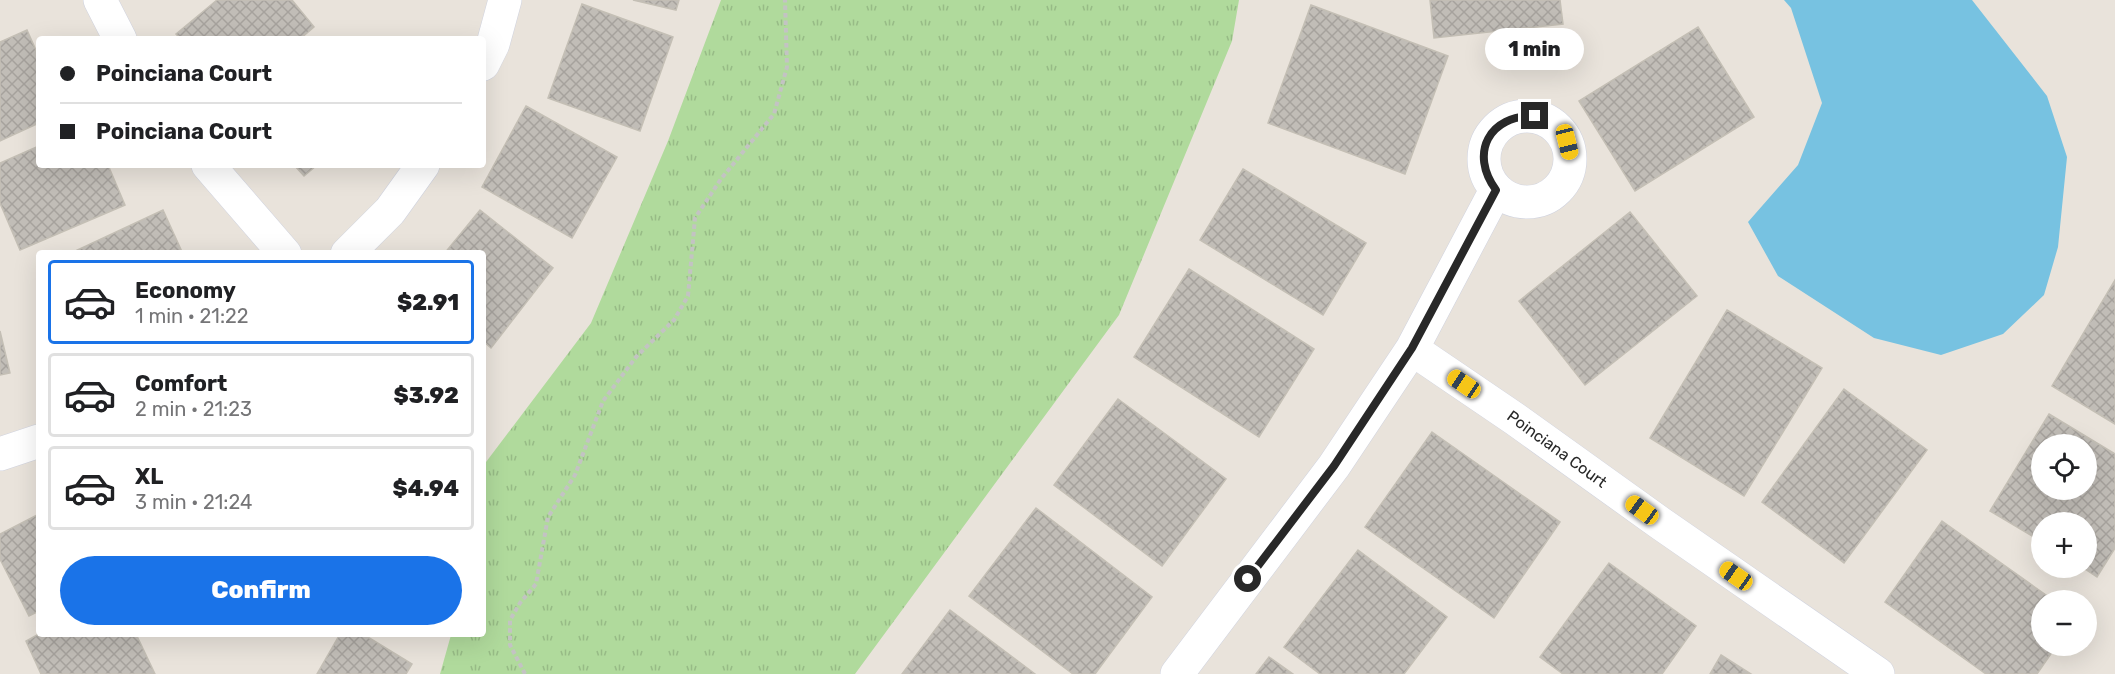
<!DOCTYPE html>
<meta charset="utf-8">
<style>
body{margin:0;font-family:Rubik,sans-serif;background:#f6f6f6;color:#202124;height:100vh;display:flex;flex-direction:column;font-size:22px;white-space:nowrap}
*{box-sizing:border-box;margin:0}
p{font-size:20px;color:#757577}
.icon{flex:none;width:33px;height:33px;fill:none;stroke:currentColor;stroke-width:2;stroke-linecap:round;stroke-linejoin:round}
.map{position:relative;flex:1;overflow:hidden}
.sheet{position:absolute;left:36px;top:250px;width:450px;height:387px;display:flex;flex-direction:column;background:#fff;border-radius:6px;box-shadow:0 6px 24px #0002}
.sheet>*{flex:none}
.banner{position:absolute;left:36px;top:36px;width:450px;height:132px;border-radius:6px;box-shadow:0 6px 24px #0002;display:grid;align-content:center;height:132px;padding:0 24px;background:#fff}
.fabs{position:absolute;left:2031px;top:434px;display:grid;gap:12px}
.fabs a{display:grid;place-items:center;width:66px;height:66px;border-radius:50%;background:#fff;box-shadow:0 6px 24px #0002;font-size:30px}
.end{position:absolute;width:27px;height:27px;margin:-14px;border:8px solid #282828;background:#fff;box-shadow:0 0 0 3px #fff}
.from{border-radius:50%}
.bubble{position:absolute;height:42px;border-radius:21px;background:#fff;box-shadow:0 6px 24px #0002;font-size:20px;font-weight:800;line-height:42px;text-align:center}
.car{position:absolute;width:18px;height:36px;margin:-18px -9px;border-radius:8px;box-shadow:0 0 4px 2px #0007;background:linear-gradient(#f5c518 24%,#345 0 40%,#f5c518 0 76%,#345 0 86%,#f5c518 0)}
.banner b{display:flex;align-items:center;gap:21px;height:57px;font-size:22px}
.banner b+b{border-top:2px solid #e0e0e0}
.banner i{width:15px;height:15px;background:#202124}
ul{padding:10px 0 0;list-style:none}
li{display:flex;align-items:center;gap:18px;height:84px;margin:0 12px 9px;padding:0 12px;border:3px solid #e0e0e0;border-radius:6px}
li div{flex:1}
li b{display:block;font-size:22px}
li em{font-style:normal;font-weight:800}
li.on{border-color:#1a73e8}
li>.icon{width:54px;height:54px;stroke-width:1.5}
.cta{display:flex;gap:12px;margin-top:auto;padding:12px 24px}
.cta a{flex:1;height:69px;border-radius:36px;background:#1a73e8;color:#fff;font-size:24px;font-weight:800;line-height:69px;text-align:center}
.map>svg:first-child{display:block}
.grass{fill:url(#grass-tufts)}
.water{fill:#77c2e1}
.building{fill:url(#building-cross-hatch);stroke:#c4bfb5;stroke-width:1.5;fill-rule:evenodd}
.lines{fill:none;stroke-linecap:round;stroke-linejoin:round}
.minor-casing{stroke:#d0d3df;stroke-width:34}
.path{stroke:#c3c3c3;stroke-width:4;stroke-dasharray:4.5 3;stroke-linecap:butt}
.minor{stroke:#fff;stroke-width:33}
.route{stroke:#282828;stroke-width:8}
.labels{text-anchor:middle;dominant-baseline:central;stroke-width:4.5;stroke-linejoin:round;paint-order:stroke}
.street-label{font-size:16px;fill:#282828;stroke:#fff}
</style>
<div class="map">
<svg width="2115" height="674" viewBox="0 0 2115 674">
<defs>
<pattern id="grass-tufts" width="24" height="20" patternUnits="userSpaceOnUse" patternTransform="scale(1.5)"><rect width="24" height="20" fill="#b0da9c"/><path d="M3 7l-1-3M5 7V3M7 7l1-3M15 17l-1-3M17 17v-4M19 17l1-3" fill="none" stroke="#97bb86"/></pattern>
<pattern id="building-cross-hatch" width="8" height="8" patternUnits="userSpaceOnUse" patternTransform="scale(1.5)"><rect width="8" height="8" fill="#c1bdb7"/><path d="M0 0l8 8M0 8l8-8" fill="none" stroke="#a6a29d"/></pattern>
</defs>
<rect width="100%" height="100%" fill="#e9e3db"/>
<!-- grass -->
<path class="grass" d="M 721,0 L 1239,0 L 1232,41 L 1119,315 L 855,674 L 440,674 L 451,635 L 483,634 L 483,466 L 591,323 L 668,141 Z"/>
<!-- water -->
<path class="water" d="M 1784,0 L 1972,0 L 2047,96 L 2067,157 L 2058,247 L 2044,295 L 2003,334 L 1941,355 L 1874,338 L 1778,276 L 1748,222 L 1798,165 L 1822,103 L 1791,8 Z"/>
<!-- building -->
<path class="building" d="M 217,0 L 292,0 L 314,27 L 300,39 L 181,39 L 176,34 Z
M 633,0 L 679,0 L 676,10 Z
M 1430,0 L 1560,0 L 1563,24 L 1434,38 Z
M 582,4 L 673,37 L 640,131 L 548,98 Z
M 1311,5 L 1448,56 L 1405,174 L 1268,123 Z
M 1698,27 L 1754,117 L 1635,191 L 1579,101 Z
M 27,30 L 39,57 L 39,123 L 0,141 L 0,42 Z
M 526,106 L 617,157 L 572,238 L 482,187 Z
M 39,146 L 39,165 L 108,165 L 125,205 L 20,250 L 0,203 L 0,163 Z
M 294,165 L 317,165 L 304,176 Z
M 1243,169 L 1366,243 L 1323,315 L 1200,240 Z
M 163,210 L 183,254 L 69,254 Z
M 480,210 L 553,268 L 491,348 L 483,341 L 483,254 L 444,254 Z
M 1630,212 L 1697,296 L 1585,385 L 1519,301 Z
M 1189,269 L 1314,349 L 1259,437 L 1134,357 Z
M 2115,280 L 2115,424 L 2052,386 Z
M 1727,310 L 1822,368 L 1744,496 L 1650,438 Z
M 0,331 L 10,373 L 0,375 Z
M 1844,389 L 1927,450 L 1844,563 L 1762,502 Z
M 1118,399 L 1226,479 L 1162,566 L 1054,485 Z
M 2049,414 L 2115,454 L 2115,548 L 2097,577 L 2082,567 L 2086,567 L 2086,522 L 2042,522 L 2042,542 L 1990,511 ZM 2042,444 L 2086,444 L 2086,489 L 2042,489 Z
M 1432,432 L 1560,522 L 1494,618 L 1365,527 Z
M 1036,508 L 1152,597 L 1095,674 L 1073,674 L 969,596 Z
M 39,514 L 39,611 L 29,616 L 0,559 L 0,534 Z
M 1942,521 L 2053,600 L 2042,600 L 2042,645 L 2057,645 L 2037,674 L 1986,674 L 1885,602 Z
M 1358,550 L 1447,617 L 1404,674 L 1320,674 L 1284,647 Z
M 1609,563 L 1696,626 L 1662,674 L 1563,674 L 1540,657 Z
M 950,610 L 1035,674 L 902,674 Z
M 39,634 L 136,634 L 155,674 L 41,674 L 26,641 Z
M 340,634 L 363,634 L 412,664 L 406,674 L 317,674 Z
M 1721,655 L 1751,674 L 1710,674 Z
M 1269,657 L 1293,674 L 1256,674 Z"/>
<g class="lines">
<!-- minor casing -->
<g class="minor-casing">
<path id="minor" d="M 100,0 L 120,39
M 483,64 L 493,44 L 505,0
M1484 159a43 43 0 1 1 86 0a43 43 0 1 1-86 0Z
M 208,165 L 285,254
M 347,254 L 390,211 L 423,165
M 1412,349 L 1515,419 L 1660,523 L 1878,674
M 0,454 L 39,441
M 1177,674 L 1334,466 L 1412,349 L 1496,190"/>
</g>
<!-- path -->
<path class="path" d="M 525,674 L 510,645 L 510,620 L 520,603 L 536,584 L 548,517 L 575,475 L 603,401 L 636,357 L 674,320 L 688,296 L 695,218 L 721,179 L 774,114 L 787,67 L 785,0"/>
<!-- minor -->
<use href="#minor" class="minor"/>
</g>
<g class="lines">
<!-- route -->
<path class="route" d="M 1248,579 L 1334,466 L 1412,348 L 1496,190 C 1469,153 1489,115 1535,116"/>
</g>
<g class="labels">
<!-- street labels -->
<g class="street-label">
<text transform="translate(1557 449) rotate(36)">Poinciana Court</text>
</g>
</g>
</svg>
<div class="fabs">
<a><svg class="icon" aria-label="locate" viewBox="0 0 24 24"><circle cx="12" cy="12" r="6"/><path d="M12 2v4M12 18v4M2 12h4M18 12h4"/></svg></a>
<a>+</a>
<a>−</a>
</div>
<i class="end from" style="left:1248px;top:579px"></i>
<i class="end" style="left:1535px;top:116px"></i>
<div class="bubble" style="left:1485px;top:28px;width:99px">1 min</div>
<i class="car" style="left:1567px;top:142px;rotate:166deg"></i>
<i class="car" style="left:1464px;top:384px;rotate:304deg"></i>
<i class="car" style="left:1642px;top:510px;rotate:306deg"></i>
<i class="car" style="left:1736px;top:576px;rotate:305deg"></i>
<div class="banner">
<b><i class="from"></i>Poinciana Court</b>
<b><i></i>Poinciana Court</b>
</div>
<section class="sheet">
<ul>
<li class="on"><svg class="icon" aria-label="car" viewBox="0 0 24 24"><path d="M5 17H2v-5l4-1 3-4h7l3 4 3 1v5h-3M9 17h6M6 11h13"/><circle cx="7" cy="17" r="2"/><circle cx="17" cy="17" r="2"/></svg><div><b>Economy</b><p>1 min · 21:22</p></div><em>$2.91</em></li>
<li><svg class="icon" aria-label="car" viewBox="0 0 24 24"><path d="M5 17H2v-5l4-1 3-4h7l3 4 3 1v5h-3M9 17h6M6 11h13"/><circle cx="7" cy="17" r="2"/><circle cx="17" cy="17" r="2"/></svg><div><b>Comfort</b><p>2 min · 21:23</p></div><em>$3.92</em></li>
<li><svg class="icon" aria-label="car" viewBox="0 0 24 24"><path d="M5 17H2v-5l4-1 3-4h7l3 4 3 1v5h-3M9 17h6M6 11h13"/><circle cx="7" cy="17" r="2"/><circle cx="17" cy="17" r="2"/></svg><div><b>XL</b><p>3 min · 21:24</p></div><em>$4.94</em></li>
</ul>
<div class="cta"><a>Confirm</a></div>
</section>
</div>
